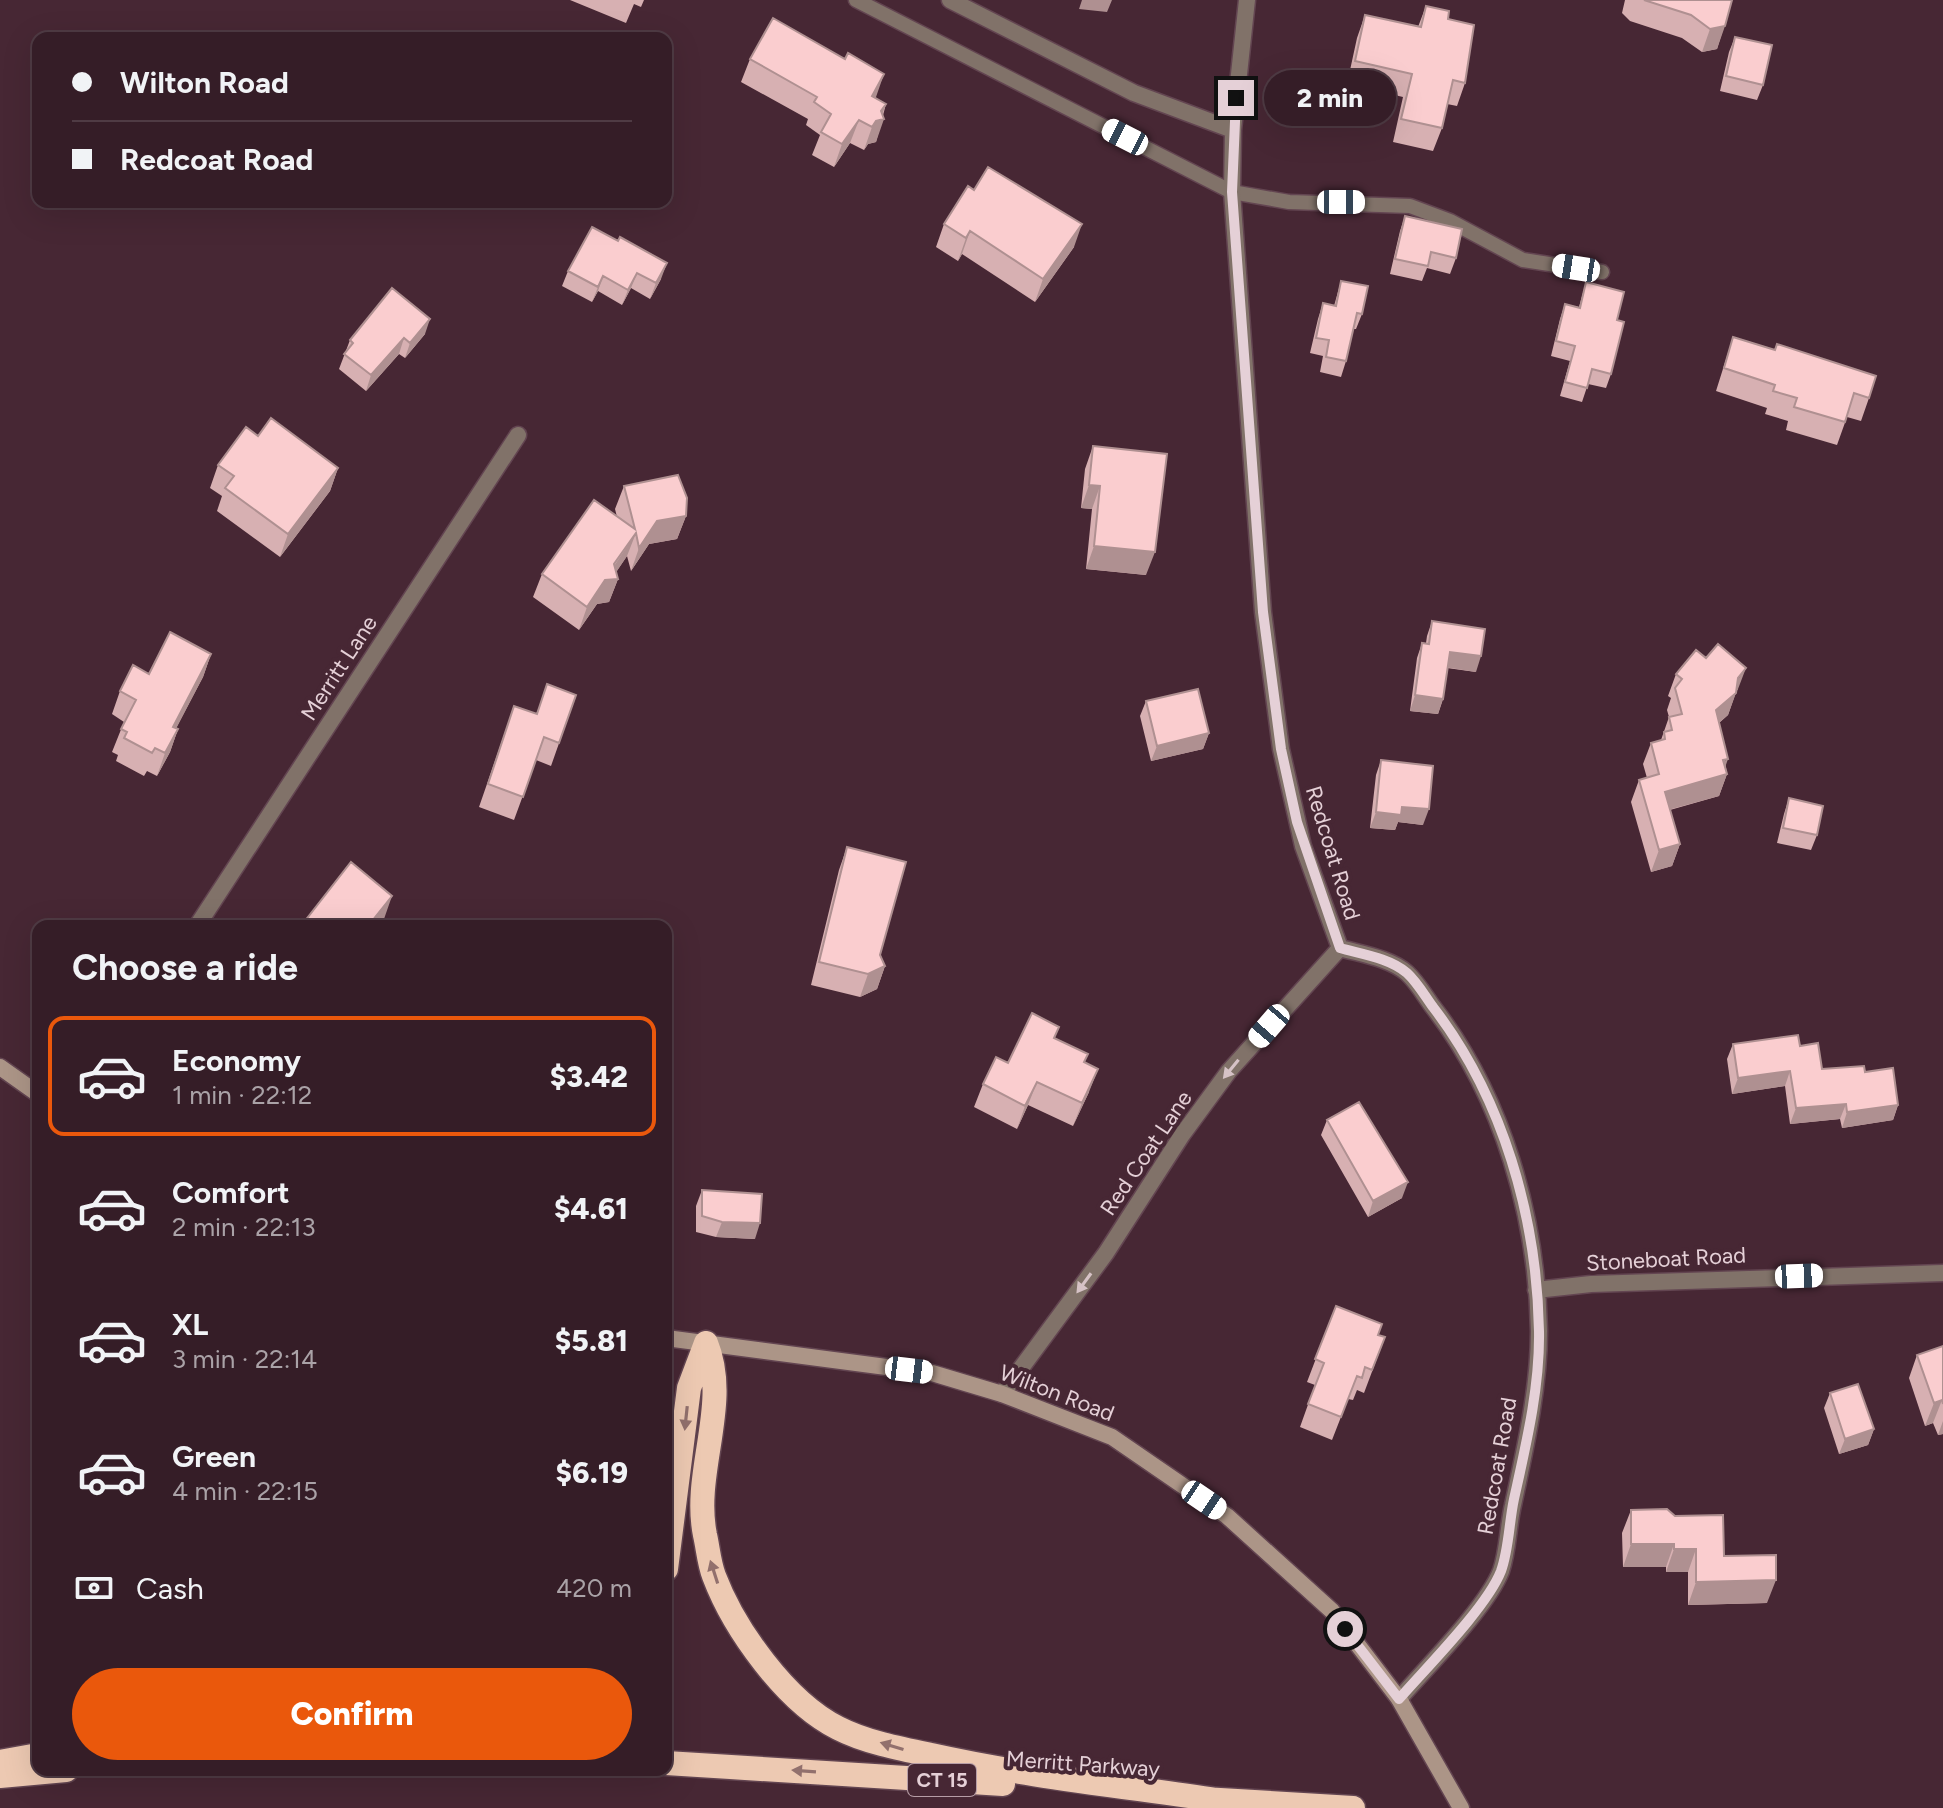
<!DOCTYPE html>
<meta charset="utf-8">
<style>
body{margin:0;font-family:Figtree,sans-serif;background:#402a33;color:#f1f3f6;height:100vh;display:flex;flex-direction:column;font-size:30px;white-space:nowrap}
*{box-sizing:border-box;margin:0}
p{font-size:26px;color:#aaa2a7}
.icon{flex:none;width:44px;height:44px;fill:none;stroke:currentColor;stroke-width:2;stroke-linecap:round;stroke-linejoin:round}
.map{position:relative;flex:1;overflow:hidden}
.drawer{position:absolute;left:32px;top:920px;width:640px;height:856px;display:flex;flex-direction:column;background:#351d27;border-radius:16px;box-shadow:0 8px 32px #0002,0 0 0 2px #4f3b44}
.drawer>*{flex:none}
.top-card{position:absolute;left:32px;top:32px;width:640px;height:176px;border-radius:16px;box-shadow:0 8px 32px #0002,0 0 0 2px #4f3b44;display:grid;align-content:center;height:176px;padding:0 40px;background:#351d27}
.end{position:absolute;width:36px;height:36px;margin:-18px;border:10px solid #e5d0d7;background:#111;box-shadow:0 0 0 4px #111}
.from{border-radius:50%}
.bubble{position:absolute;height:56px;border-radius:28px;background:#351d27;box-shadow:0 8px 32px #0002,0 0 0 2px #4f3b44;font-size:26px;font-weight:800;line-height:56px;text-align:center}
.car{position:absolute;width:24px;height:48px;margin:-24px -12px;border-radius:10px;box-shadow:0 0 6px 2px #0007;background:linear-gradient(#fff 24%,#345 0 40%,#fff 0 76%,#345 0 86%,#fff 0)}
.top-card b{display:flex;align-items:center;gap:28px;height:76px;font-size:30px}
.top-card b+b{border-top:2px solid #4f3b44}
.top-card i{width:20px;height:20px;background:#f1f3f6}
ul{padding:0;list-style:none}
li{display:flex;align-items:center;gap:24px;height:120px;margin:0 16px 12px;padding:0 24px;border:4px solid transparent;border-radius:16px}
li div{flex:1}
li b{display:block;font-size:30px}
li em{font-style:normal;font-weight:800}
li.on{border-color:#ea580c}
li>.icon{width:72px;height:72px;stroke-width:1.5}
h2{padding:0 40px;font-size:36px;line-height:96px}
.pay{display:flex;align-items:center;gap:20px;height:88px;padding:0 40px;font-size:30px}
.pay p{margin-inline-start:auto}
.primary-button{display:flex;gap:16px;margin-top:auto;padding:16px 40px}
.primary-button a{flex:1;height:92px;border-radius:48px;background:#ea580c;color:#fff;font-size:32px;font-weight:800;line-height:92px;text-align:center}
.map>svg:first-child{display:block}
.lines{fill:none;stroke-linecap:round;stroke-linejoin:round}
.service-casing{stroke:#634551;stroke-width:17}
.minor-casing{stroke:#634551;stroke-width:19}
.secondary-casing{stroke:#634551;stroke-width:19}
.motorway-casing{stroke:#634551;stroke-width:27}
.service{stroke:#817269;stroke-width:14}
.minor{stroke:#817269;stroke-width:16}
.secondary{stroke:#ac9587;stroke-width:16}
.motorway{stroke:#edc9b2;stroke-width:24}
.wall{fill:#d7b0b2}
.shaded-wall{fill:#af9091}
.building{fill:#facdcf;stroke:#af9091;stroke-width:2}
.oneway{fill:#d6c2c6}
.oneway2{fill:#92706d}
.route{stroke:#e5d0d7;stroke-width:10}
.labels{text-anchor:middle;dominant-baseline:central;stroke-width:8;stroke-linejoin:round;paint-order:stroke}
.shield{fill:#472734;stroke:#b69da6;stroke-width:2}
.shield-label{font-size:20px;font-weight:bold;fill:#e5d0d7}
.street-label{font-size:22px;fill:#e5d0d7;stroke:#472734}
</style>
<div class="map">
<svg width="1943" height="1808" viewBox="0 0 1943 1808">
<rect width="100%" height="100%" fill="#472734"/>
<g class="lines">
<!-- service casing -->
<g class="service-casing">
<path id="service" d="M 856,0 L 1232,192 L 1289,202 L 1410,206 L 1450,221 L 1523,260 L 1602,272"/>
</g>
<!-- minor casing -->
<g class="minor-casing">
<path id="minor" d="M 950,0 L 1134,93 L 1233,130
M 1247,0 L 1233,130 L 1232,192 L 1263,612 L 1281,749 L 1303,846 L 1340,948
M 197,926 L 518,435
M 1340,948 C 1361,954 1390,958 1407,973 C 1417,982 1425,996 1433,1007 C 1503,1097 1537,1218 1539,1331 C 1539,1389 1525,1449 1513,1505 C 1508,1526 1508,1551 1501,1571 C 1487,1607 1426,1668 1399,1699
M 1536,1290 L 1591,1284 L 1943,1273
M 1002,1394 L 1106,1253 L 1182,1135 L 1229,1071 L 1340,948"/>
</g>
<!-- secondary casing -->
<g class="secondary-casing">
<path id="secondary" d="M 0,1067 L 38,1094
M 666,1338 L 932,1373 L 1002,1394 L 1112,1437 L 1227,1516 L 1332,1611 L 1399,1699 L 1461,1808"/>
</g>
<!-- motorway casing -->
<g class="motorway-casing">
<path id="motorway" d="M 706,1343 C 731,1404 692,1472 705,1535 C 708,1548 709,1563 714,1576 C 734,1629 786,1702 838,1728 C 865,1742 901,1749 931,1755 C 1025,1776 1122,1786 1217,1800
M 666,1569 L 689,1388 L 706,1343
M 0,1762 L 38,1755
M 666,1763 L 1003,1784
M 0,1776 L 66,1770
M 1203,1799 L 1353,1808"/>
</g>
<!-- service -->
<use href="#service" class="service"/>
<!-- minor -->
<use href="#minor" class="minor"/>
<!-- secondary -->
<use href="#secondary" class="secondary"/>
<!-- motorway -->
<use href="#motorway" class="motorway"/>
</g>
<!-- wall -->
<path class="wall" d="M 570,0 L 644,0 L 641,7 L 634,4 L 626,23 Z
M 1625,0 L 1732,0 L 1717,49 L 1702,52 L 1682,38 L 1630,21 L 1622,13 Z
M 1426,6 L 1448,19 L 1465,83 L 1457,106 L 1447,104 L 1442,128 L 1433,151 L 1393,142 L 1403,97 L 1347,84 L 1357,38 L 1365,15 L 1418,27 Z
M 1735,37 L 1763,85 L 1757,100 L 1720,91 L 1729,52 Z
M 750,59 L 845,59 L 875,98 L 886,104 L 876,142 L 868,144 L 864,150 L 850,143 L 834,167 L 812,155 L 820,135 L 806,125 L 808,119 L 741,82 Z
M 1405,216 L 1456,258 L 1450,274 L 1427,268 L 1422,281 L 1390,274 L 1400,231 Z
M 944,224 L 1074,247 L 1035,302 L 962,254 L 958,261 L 936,247 Z
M 592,227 L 661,279 L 650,299 L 631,288 L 622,305 L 598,291 L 592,302 L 562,286 L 568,271 Z
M 1341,281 L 1362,314 L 1356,329 L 1353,329 L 1346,361 L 1341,377 L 1320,372 L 1323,356 L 1310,353 L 1318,319 L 1323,303 L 1334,306 Z
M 1586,282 L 1617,320 L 1611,374 L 1606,388 L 1588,384 L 1582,402 L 1560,396 L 1570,361 L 1551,356 L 1560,319 L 1565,304 L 1579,307 Z
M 425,334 L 405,358 L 399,354 L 366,391 L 339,369 L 350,340 Z
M 1733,337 L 1869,398 L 1861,421 L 1847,417 L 1837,445 L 1786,430 L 1788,421 L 1765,414 L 1767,408 L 1716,391 Z
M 258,436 L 338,468 L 330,491 L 280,557 L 217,511 L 222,496 L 210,488 L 218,465 Z
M 1093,446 L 1146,575 L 1086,569 L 1092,509 L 1081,508 L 1085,469 Z
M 624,486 L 686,516 L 677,539 L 649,544 L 631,571 L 627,556 L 616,572 L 618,579 L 609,602 L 597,604 L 579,630 L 533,597 L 542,574 L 617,517 L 615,509 Z
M 1432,621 L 1476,672 L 1447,668 L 1443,699 L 1438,714 L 1410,711 L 1417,658 L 1422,643 L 1426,643 L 1427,636 Z
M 211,654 L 203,677 L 176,728 L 178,729 L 170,752 L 157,776 L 147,771 L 144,776 L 116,761 L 118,755 L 112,752 L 124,722 L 112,714 L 120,691 L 149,674 Z
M 1676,674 L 1738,689 L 1736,692 L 1728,715 L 1719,723 L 1727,774 L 1719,796 L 1670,810 L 1680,844 L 1672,866 L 1651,872 L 1631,802 L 1639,780 L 1647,778 L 1643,764 L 1651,743 L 1661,740 L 1669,717 L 1667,710 L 1671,698 L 1668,696 Z
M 576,695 L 551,766 L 536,760 L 514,820 L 479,807 L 514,706 L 537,714 Z
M 1146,701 L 1209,733 L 1203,749 L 1151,761 L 1140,716 Z
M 1381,760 L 1423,825 L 1398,822 L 1395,830 L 1370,828 L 1376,775 Z
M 1789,798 L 1817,835 L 1811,850 L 1777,843 L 1784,814 Z
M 847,847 L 880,955 L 885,966 L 877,989 L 860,997 L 811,985 L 839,870 Z
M 1055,1038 L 1084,1063 L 1089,1092 L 1073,1126 L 1028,1105 L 1017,1129 L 974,1107 L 983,1084 L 1008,1063 Z
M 1733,1044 L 1800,1046 L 1822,1069 L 1865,1072 L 1898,1105 L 1893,1120 L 1842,1128 L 1840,1119 L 1790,1124 L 1785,1086 L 1732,1094 L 1727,1059 Z
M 1327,1120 L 1402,1198 L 1368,1217 L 1321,1135 Z
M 702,1190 L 755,1239 L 716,1237 L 696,1232 L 696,1206 Z
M 1336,1306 L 1378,1335 L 1385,1337 L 1364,1393 L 1357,1390 L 1353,1400 L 1348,1399 L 1332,1440 L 1300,1427 L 1315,1385 L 1307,1382 Z
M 1943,1346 L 1943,1434 L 1938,1435 L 1933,1423 L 1925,1426 L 1909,1378 L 1917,1355 Z
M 1830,1393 L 1874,1429 L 1868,1445 L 1839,1454 L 1824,1408 Z
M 1631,1510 L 1724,1556 L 1767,1603 L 1688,1605 L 1688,1572 L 1666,1572 L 1666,1567 L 1623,1567 L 1622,1533 Z"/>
<!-- shaded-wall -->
<path class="shaded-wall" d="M 1082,0 L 1112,0 L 1107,12 L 1079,9 Z
M 1725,26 L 1717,49 L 1702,52 L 1710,29 Z
M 884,74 L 876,97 L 864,119 L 872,96 Z
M 886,104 L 880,120 L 884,119 L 876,142 L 868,144 L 864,150 L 872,127 Z
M 859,120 L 850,143 L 834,167 L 842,144 Z
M 1082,224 L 1074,247 L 1035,302 L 1043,279 Z
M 970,231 L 962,254 L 958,261 L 966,238 Z
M 667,263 L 661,279 L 650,299 L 656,283 Z
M 637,273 L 631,288 L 622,305 L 628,290 Z
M 603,276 L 598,291 L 592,302 L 598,287 Z
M 430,319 L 425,334 L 405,358 L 410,343 Z
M 404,338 L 399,354 L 366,391 L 371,375 Z
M 338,468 L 330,491 L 280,557 L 288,534 Z
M 1089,485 L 1100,486 L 1092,509 L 1081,508 Z
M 686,516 L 677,539 L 649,544 L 631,571 L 639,548 L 657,521 Z
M 636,533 L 627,556 L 611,580 L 618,579 L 609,602 L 597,604 L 579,630 L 587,607 Z
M 1094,546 L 1155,552 L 1146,575 L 1086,569 Z
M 1450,652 L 1481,656 L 1476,672 L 1444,667 Z
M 211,654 L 203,677 L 165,750 L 173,727 Z
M 1746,668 L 1738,689 L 1734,695 L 1736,693 L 1728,715 L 1708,732 L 1716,710 Z
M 1415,695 L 1443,699 L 1438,714 L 1410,711 Z
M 178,729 L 170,752 L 157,776 L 165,753 Z
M 1209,733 L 1203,749 L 1151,761 L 1157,746 Z
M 1728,759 L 1722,776 L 1727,774 L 1719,796 L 1657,813 L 1665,792 Z
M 1402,807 L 1429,809 L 1423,825 L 1398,822 L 1395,830 L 1370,828 L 1376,812 Z
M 1680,844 L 1672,866 L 1651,872 L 1659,850 Z
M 392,896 L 384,919 L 378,926 L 368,926 Z
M 885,966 L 877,989 L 860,997 L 868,974 Z
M 1098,1069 L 1089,1092 L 1073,1126 L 1082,1103 Z
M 1790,1071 L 1785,1086 L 1732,1094 L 1738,1078 Z
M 1037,1082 L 1028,1105 L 1017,1129 L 1025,1106 Z
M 1846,1104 L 1840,1119 L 1790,1124 L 1796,1108 Z
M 1898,1105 L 1893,1120 L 1842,1128 L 1847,1112 Z
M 1408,1182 L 1402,1198 L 1368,1217 L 1373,1201 Z
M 722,1222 L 760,1223 L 755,1239 L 716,1237 Z
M 1942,1400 L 1933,1423 L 1925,1426 L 1934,1403 Z
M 1943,1421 L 1943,1434 L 1938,1435 Z
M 1874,1429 L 1868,1445 L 1839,1454 L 1845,1439 Z
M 1631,1544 L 1674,1544 L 1666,1567 L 1623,1567 Z
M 1674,1549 L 1696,1549 L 1688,1572 L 1666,1572 Z
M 1776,1580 L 1767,1603 L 1688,1605 L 1696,1582 Z"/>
<!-- building -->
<path class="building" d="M 1644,0 L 1732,0 L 1725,26 L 1710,29 L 1691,15 Z
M 1426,6 L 1449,11 L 1448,19 L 1474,25 L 1465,83 L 1453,80 L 1442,128 L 1401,119 L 1412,74 L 1355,61 L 1365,15 L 1421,27 Z
M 773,18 L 845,59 L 848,53 L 884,74 L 872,96 L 886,104 L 881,111 L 884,119 L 876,121 L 872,127 L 859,120 L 842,144 L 821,132 L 831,114 L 814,102 L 817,97 L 750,59 Z
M 1735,37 L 1772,45 L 1763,85 L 1726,76 Z
M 988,167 L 1082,224 L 1043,279 L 970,231 L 966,238 L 944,224 L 968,186 L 974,190 Z
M 1405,216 L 1462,229 L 1456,258 L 1431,252 L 1428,266 L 1395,259 Z
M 592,227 L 618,241 L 620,237 L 667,263 L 656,283 L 637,273 L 628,290 L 603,276 L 598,287 L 568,271 Z
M 1341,281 L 1368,286 L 1362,314 L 1357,313 L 1346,361 L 1326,357 L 1329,340 L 1316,338 L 1323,303 L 1336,306 Z
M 1586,282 L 1624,292 L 1617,320 L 1624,322 L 1611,374 L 1592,369 L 1587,388 L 1565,382 L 1575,346 L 1556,341 L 1565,304 L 1580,308 Z
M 392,288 L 430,319 L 410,343 L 404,338 L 371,375 L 344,354 L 353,343 L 350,340 Z
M 1733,337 L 1775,350 L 1777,344 L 1876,376 L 1869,398 L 1854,393 L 1845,422 L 1794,407 L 1797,398 L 1773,391 L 1775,385 L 1724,368 Z
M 271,418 L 338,468 L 288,534 L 225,488 L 234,476 L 218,465 L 246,427 L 258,436 Z
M 1093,446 L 1167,454 L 1155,552 L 1094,546 L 1100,486 L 1089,485 Z
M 678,475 L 687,498 L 686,516 L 657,521 L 639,548 L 636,533 L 614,564 L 618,579 L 605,580 L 587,607 L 542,574 L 594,500 L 635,529 L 624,486 Z
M 1432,621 L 1485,629 L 1481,656 L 1450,652 L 1443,699 L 1415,695 L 1422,643 L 1429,644 Z
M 170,632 L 211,654 L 173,727 L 178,729 L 165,753 L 155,748 L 152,753 L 124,738 L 127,732 L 121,729 L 136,700 L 120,691 L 133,665 L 149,674 Z
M 1718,644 L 1746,668 L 1738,678 L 1736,693 L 1716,710 L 1728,759 L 1723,760 L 1727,774 L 1665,792 L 1680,844 L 1659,850 L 1639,780 L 1659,774 L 1651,743 L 1665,739 L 1664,732 L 1672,730 L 1669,717 L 1682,714 L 1675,688 L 1682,679 L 1676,674 L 1696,650 L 1706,658 Z
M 547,684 L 576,695 L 559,743 L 544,737 L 523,797 L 488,784 L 514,706 L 537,714 Z
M 1198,689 L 1209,733 L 1157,746 L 1146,701 Z
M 1381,760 L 1433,766 L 1429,809 L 1402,807 L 1401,815 L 1376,812 Z
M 1789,798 L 1823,806 L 1817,835 L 1783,828 Z
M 847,847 L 906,862 L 880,955 L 885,966 L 868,974 L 819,962 Z
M 351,862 L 392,896 L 368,926 L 301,926 Z
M 1032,1013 L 1059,1027 L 1054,1038 L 1088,1054 L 1084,1062 L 1098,1069 L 1082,1103 L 1037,1082 L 1025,1106 L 983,1084 L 996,1057 L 1008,1063 Z
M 1798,1035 L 1800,1046 L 1818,1043 L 1822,1069 L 1864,1066 L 1865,1072 L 1893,1068 L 1898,1105 L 1847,1112 L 1846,1104 L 1796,1108 L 1790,1071 L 1738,1078 L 1733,1044 Z
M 1359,1102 L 1408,1182 L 1373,1201 L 1327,1120 Z
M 702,1190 L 762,1194 L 760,1223 L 722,1222 L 702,1216 Z
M 1336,1306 L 1382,1324 L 1378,1335 L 1385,1337 L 1372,1370 L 1365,1367 L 1362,1378 L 1357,1376 L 1341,1417 L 1308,1404 L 1324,1363 L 1315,1359 Z
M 1943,1346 L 1943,1404 L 1942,1400 L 1934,1403 L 1917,1355 Z
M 1858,1384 L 1874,1429 L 1845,1439 L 1830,1393 Z
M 1667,1509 L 1675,1516 L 1723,1515 L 1724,1556 L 1776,1555 L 1776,1580 L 1696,1582 L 1696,1549 L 1674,1549 L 1674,1544 L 1631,1544 L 1631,1510 Z"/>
<!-- one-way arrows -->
<defs><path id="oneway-solid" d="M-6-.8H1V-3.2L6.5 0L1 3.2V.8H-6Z" transform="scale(2)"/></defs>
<g class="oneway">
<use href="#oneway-solid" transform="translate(1231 1069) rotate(129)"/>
<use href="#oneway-solid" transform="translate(1084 1283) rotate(126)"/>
</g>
<g class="oneway2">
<use href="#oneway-solid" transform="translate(686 1418) rotate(96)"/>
<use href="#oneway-solid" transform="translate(714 1572) rotate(-108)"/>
<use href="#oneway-solid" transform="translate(892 1746) rotate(-163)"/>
<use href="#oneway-solid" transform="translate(804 1771) rotate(-176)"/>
</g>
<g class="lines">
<!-- route -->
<path class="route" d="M 1236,98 L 1232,192 L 1263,612 L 1281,749 L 1297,822 L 1340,948 C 1361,954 1390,958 1407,973 C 1417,982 1425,996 1433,1007 C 1503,1098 1537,1217 1539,1331 C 1540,1387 1526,1445 1514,1499 C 1509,1522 1509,1549 1501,1571 C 1487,1607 1426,1668 1399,1699 L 1345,1629"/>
</g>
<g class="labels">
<!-- shield labels -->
<rect class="shield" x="908" y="1764" width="68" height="32" rx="6"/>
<g class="shield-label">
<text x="942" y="1780">CT 15</text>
</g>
<!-- street labels -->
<g class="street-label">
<text transform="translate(339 668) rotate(-57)">Merritt Lane</text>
<text transform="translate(1333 853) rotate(73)">Redcoat Road</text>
<text transform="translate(1146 1153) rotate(-56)">Red Coat Lane</text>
<text transform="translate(1666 1259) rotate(-3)">Stoneboat Road</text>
<text transform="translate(1057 1393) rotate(21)">Wilton Road</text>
<text transform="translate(1497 1466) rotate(-80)">Redcoat Road</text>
<text transform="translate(1083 1764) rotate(4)">Merritt Parkway</text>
</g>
</g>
</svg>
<i class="end from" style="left:1345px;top:1629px"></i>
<i class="end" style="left:1236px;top:98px"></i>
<div class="bubble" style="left:1264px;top:70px;width:132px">2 min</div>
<i class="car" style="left:1125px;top:137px;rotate:297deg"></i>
<i class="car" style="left:1341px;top:202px;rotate:90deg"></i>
<i class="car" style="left:1576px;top:268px;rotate:279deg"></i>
<i class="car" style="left:1269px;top:1026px;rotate:221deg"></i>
<i class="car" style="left:1799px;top:1276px;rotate:88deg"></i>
<i class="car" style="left:909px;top:1370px;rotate:97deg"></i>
<i class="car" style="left:1204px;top:1500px;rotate:124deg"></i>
<div class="top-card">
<b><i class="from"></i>Wilton Road</b>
<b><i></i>Redcoat Road</b>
</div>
<section class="drawer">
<h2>Choose a ride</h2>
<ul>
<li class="on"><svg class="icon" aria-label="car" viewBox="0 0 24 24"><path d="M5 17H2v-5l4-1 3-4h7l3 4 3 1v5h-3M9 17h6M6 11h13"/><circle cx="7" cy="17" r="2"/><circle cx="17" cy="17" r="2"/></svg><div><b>Economy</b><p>1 min · 22:12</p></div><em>$3.42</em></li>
<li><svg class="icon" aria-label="car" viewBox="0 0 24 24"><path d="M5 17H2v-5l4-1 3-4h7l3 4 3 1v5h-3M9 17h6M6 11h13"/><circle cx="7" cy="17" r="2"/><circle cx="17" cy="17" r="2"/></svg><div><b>Comfort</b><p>2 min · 22:13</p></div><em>$4.61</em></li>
<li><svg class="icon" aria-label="car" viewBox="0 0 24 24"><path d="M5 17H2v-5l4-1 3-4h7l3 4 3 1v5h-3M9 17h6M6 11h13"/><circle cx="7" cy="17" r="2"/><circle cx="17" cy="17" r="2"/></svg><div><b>XL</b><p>3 min · 22:14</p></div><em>$5.81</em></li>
<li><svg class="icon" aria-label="car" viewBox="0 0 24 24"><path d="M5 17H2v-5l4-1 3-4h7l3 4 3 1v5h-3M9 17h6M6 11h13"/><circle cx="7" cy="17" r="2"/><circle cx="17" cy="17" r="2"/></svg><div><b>Green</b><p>4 min · 22:15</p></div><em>$6.19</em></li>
</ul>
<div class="pay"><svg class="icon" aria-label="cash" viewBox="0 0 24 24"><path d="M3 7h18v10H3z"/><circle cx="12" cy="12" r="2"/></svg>Cash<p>420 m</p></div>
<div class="primary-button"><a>Confirm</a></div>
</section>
</div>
